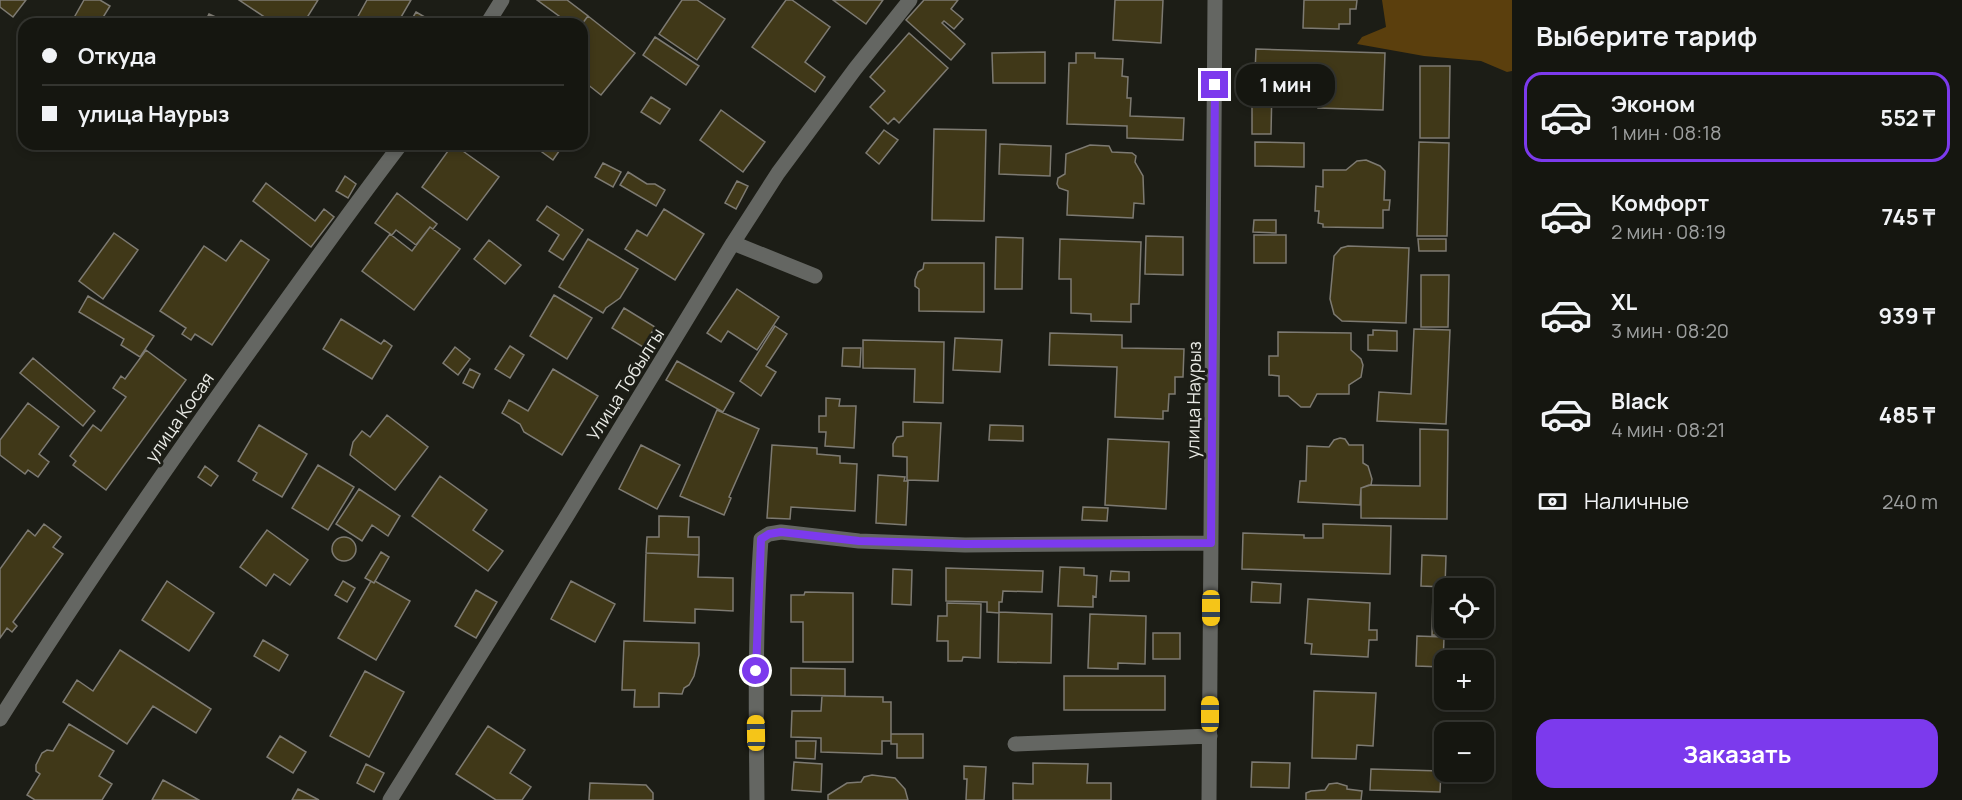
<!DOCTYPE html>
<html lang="ru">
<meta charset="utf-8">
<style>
body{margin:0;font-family:Manrope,sans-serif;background:#1e1f19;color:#f1f3f6;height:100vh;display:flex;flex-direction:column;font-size:22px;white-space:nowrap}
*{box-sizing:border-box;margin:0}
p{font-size:20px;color:#9d9f9f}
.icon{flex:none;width:33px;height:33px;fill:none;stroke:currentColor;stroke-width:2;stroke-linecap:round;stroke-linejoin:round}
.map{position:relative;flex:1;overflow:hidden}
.panel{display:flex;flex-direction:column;background:#151610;width:450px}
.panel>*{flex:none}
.top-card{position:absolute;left:18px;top:18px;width:570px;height:132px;border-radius:18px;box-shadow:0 3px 9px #0003,0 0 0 2px #343530;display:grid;align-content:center;height:132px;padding:0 24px;background:#151610}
.tools{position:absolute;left:1434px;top:578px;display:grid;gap:12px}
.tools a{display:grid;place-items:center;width:60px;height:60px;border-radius:12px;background:#151610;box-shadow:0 3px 9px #0003,0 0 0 2px #343530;font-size:30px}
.end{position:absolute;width:27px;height:27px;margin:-14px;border:8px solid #7c3aed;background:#fff;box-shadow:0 0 0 3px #fff}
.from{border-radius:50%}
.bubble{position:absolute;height:42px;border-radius:18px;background:#151610;box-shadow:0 3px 9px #0003,0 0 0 2px #343530;font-size:20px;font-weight:700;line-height:42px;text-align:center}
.car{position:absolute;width:18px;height:36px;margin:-18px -9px;border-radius:8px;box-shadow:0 0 4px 2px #0007;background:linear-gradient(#f5c518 24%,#345 0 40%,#f5c518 0 76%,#345 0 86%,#f5c518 0)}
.top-card b{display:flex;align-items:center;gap:21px;height:57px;font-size:22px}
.top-card b+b{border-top:2px solid #343530}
.top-card i{width:15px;height:15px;background:#f1f3f6}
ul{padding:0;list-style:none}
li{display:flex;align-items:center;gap:18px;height:90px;margin:0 12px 9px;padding:0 12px;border:3px solid transparent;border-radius:18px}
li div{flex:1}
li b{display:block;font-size:22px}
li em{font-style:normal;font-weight:700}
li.on{border-color:#7c3aed}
li>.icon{width:54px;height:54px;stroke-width:1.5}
h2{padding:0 24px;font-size:27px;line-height:72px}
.pay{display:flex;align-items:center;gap:15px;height:66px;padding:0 24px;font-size:22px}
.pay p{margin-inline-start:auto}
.cta{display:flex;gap:12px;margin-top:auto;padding:12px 24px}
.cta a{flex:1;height:69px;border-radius:18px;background:#7c3aed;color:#fff;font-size:24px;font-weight:700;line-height:69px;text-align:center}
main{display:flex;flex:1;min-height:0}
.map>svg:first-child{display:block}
.forest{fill:#5b3f0d}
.building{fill:#403818;stroke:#7d7a72;stroke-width:1.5}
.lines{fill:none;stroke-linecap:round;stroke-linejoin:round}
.minor{stroke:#646662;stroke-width:15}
.route{stroke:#7c3aed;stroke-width:8}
.labels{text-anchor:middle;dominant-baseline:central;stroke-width:6;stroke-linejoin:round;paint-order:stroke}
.street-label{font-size:18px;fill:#e9eae5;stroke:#1c1d16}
</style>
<main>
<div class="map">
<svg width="1512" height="800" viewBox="0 0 1512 800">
<rect width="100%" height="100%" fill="#1c1d16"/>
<!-- forest -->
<path class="forest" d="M 1382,0 L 1512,0 L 1512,71 L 1507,72 L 1481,61 L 1424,56 L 1357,44 L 1362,37 L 1386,27 Z"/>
<!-- building -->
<path class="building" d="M 0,0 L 26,0 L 13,17 L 0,7 Z
M 84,0 L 100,0 L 110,6 L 99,24 L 71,23 Z
M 239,0 L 318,0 L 303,24 L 287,24 L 282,21 L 281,24 L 267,24 L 269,20 Z
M 367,0 L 411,0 L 397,24 L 364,24 L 357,18 Z
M 537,0 L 567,0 L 588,16 L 582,24 L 570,24 Z
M 682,0 L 697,0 L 725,19 L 697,60 L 659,34 Z
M 786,0 L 792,0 L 830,27 L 805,62 L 825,77 L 815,92 L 752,47 Z
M 833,0 L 883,0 L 866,24 Z
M 924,0 L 958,0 L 951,9 L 963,19 L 954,29 L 944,21 L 942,23 L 965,44 L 951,60 L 906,20 Z
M 1115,0 L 1163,0 L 1161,43 L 1113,40 Z
M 1304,0 L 1357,0 L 1356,9 L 1350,9 L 1350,24 L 1339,24 L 1339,29 L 1303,28 Z
M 416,12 L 437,24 L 409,24 Z
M 209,14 L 229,23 L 228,24 L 204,24 Z
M 588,16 L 635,53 L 601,95 L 582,80 L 582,24 Z
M 909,33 L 948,68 L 899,123 L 894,118 L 888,124 L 870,107 L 885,91 L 870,77 Z
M 655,37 L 699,66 L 686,85 L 643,55 Z
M 1256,49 L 1385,53 L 1383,110 L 1318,108 L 1319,75 L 1255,72 Z
M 1045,52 L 1045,83 L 993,83 L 992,53 Z
M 1076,53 L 1095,53 L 1095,58 L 1123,59 L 1122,76 L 1128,77 L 1127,98 L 1131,98 L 1130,116 L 1184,118 L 1183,140 L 1127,138 L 1127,126 L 1067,124 L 1069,63 L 1076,63 Z
M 1420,66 L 1450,66 L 1449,138 L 1420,138 Z
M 1252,85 L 1272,86 L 1271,134 L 1252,134 Z
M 651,97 L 670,109 L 660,124 L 641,112 Z
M 721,110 L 765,142 L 743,172 L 700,140 Z
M 934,129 L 986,130 L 984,221 L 932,220 Z
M 884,130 L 898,140 L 879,164 L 866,153 Z
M 1255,142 L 1304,143 L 1304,167 L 1255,166 Z
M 1419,142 L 1449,143 L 1447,236 L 1417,236 Z
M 453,144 L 499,177 L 467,220 L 422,187 Z
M 531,144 L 564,144 L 553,160 Z
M 1000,144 L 1051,146 L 1050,176 L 999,174 Z
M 1090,145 L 1109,146 L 1112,152 L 1132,153 L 1136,156 L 1135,162 L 1143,176 L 1144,204 L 1134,203 L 1133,218 L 1067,215 L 1068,191 L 1059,188 L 1057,184 L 1058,178 L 1065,174 L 1066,154 Z
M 1366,160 L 1380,166 L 1385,171 L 1384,200 L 1390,200 L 1389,210 L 1383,210 L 1383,228 L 1323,227 L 1323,224 L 1318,223 L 1319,211 L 1315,211 L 1316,186 L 1323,187 L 1323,170 L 1346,170 L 1357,161 Z
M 603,163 L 621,172 L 613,187 L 595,177 Z
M 628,172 L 647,184 L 655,184 L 665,190 L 656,206 L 620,185 Z
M 345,176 L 356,184 L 348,198 L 336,191 Z
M 737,181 L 748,186 L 736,209 L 725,203 Z
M 266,183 L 315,221 L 324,209 L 334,217 L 311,247 L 253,201 Z
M 397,193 L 437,224 L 433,229 L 430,227 L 416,245 L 396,230 L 392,235 L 375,223 Z
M 547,206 L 583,230 L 563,260 L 549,251 L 559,235 L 537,220 Z
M 664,209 L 704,234 L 675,280 L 625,249 L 637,230 L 647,236 Z
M 1254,220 L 1276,220 L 1276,233 L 1253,232 Z
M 430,227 L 460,249 L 414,310 L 362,271 L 390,234 L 412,251 Z
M 114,233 L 138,250 L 103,299 L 79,281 Z
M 1254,235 L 1286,235 L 1286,263 L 1254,263 Z
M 1146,236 L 1183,237 L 1183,275 L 1145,274 Z
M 996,237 L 1023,238 L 1022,289 L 995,289 Z
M 588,239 L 638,269 L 620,298 L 606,308 L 603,313 L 559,287 Z
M 1060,239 L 1141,242 L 1139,304 L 1131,304 L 1131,322 L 1091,321 L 1091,314 L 1071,313 L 1071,279 L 1059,279 Z
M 1418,239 L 1446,239 L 1446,251 L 1419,251 Z
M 241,240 L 269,260 L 212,345 L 195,334 L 191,340 L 182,334 L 186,328 L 160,311 L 204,246 L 226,261 Z
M 489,240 L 521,265 L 505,284 L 474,259 Z
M 1348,246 L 1409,248 L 1406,323 L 1342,321 L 1334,314 L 1330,299 L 1334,256 L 1341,248 Z
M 924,263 L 984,263 L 984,312 L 919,311 L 919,289 L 915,286 L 915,280 L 918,272 L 923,269 Z
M 1421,275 L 1449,275 L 1448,327 L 1421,327 Z
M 737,289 L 779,317 L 757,350 L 728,331 L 721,342 L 707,333 Z
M 554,295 L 592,318 L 567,359 L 530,336 Z
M 88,296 L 154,336 L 140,357 L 121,345 L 124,339 L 79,312 Z
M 624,308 L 655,327 L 643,347 L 612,328 Z
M 341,319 L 381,344 L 384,340 L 392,346 L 372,379 L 323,349 Z
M 775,326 L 787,334 L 766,366 L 776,372 L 761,396 L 740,381 Z
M 1414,329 L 1450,330 L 1446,424 L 1377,421 L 1379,392 L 1411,394 Z
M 1373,330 L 1397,331 L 1397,351 L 1368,350 L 1368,335 L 1373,335 Z
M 1278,332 L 1351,333 L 1351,350 L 1361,359 L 1363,365 L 1361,377 L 1349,385 L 1349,394 L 1317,394 L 1310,407 L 1301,407 L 1288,396 L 1279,396 L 1279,376 L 1269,375 L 1269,356 L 1278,356 Z
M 1050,333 L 1122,335 L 1122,348 L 1184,349 L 1183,377 L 1175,377 L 1175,394 L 1169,394 L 1168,411 L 1163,411 L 1163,419 L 1115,417 L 1117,367 L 1049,365 Z
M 955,338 L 1002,340 L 1000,372 L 953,370 Z
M 863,340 L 944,342 L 943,403 L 914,402 L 915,369 L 863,368 Z
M 510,346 L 524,355 L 510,378 L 495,369 Z
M 455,347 L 470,359 L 458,375 L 443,363 Z
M 843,348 L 861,348 L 860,367 L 842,366 Z
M 146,350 L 186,380 L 106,490 L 73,465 L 76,461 L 70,456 L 93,425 L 101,431 L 126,397 L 113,388 L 121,376 L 125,379 Z
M 33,358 L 95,411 L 83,426 L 20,373 Z
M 677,361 L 734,393 L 723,412 L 666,380 Z
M 470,369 L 480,374 L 473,388 L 463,383 Z
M 553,369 L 598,396 L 562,455 L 524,432 L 520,424 L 502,413 L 509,400 L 528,411 Z
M 826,398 L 840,399 L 839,406 L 856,406 L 854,448 L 825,446 L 826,432 L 819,432 L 819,416 L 826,416 Z
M 28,403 L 59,427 L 39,454 L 49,462 L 38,477 L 28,470 L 25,474 L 0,455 L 0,440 Z
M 717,410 L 759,429 L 729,497 L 731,498 L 724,515 L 680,496 Z
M 387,415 L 428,447 L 395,490 L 350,455 L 353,442 L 362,431 L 370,437 Z
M 903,422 L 941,423 L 938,481 L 907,480 L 907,457 L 893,456 L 893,444 L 897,437 L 903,436 Z
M 259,425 L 307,454 L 282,497 L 253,480 L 257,473 L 238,461 Z
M 990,425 L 1023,426 L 1023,441 L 989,440 Z
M 1420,429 L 1448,430 L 1447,519 L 1361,518 L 1361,488 L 1369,485 L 1420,486 Z
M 1340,438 L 1345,439 L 1349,445 L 1363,445 L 1363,463 L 1368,466 L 1372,479 L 1371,485 L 1361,488 L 1360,505 L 1298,502 L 1300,481 L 1306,481 L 1307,446 L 1329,447 L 1334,440 Z
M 1108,439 L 1169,442 L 1166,509 L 1105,505 Z
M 641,445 L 680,465 L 657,509 L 619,489 Z
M 772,445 L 817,448 L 817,454 L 840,456 L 840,463 L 857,464 L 855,511 L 791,507 L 790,519 L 767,518 Z
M 318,465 L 354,487 L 328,530 L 292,508 Z
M 205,466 L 218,476 L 211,486 L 198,477 Z
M 878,475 L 905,477 L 904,481 L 908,481 L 906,525 L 876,523 Z
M 440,476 L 487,510 L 473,530 L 503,551 L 488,571 L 412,516 Z
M 359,489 L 400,516 L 388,536 L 372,525 L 362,541 L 336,524 Z
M 1083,507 L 1108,508 L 1107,521 L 1082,520 Z
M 659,516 L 689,517 L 688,537 L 699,537 L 699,555 L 646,553 L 647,537 L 659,537 Z
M 44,524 L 61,537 L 53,547 L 63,554 L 13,622 L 17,626 L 12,632 L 7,628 L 0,638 L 0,569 L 28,530 L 35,536 Z
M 1323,524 L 1391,526 L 1390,574 L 1242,569 L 1243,533 L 1304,535 L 1304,538 L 1323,538 Z
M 267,530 L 308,560 L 290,585 L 274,574 L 266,586 L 240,567 Z
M332 549a12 12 0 1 1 24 0a12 12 0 1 1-24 0Z
M 381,552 L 389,557 L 374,583 L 365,578 Z
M 646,553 L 699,555 L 698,577 L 733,578 L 733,611 L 695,609 L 695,623 L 644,621 Z
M 1422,555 L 1446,556 L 1445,587 L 1421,586 Z
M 1060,567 L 1084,568 L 1084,575 L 1097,576 L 1096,597 L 1093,596 L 1093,607 L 1058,606 Z
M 946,568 L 1043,571 L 1042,592 L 1003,591 L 1002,602 L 999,602 L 999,613 L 987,612 L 987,602 L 946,601 Z
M 893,569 L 912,570 L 911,605 L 892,604 Z
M 1111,571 L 1129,572 L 1129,581 L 1110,581 Z
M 167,581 L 214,613 L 189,651 L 142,620 Z
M 343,581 L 355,588 L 347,602 L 335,595 Z
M 371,581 L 374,583 L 375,581 L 410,601 L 376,660 L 338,638 Z
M 571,581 L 615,604 L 595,642 L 551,619 Z
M 1252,582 L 1281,584 L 1280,603 L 1251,602 Z
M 476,590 L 497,602 L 476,638 L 455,626 Z
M 1433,590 L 1444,591 L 1445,635 L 1432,635 Z
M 805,592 L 853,593 L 853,662 L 803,662 L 803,622 L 791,622 L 791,595 L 804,595 Z
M 1308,599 L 1370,603 L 1369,630 L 1377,630 L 1377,640 L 1369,640 L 1368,657 L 1311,654 L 1312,644 L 1305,643 Z
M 947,603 L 981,604 L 980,658 L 963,657 L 962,661 L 948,661 L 948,641 L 937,641 L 938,616 L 947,616 Z
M 999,612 L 1052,614 L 1051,663 L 998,662 Z
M 1090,614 L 1146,616 L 1145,664 L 1118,663 L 1118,669 L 1088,668 Z
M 1153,633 L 1180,633 L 1180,659 L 1153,659 Z
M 1417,636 L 1444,637 L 1443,667 L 1416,666 Z
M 263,640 L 288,655 L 279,671 L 254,656 Z
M 624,641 L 699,643 L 699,655 L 694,676 L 689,685 L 684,688 L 682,694 L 659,693 L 659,707 L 634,707 L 635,690 L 622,690 Z
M 120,650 L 211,709 L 196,733 L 153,706 L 127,744 L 63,702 L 77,680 L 93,691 Z
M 791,668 L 845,669 L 845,696 L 791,695 Z
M 365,671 L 404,692 L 369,757 L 330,736 Z
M 1064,676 L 1165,676 L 1165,710 L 1064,710 Z
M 1314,691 L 1376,693 L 1373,746 L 1357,745 L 1356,759 L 1312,758 Z
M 822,696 L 883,697 L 883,702 L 891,702 L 891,741 L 882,741 L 882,754 L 821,752 L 821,738 L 791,737 L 792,711 L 821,711 Z
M 69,724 L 114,751 L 99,776 L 112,784 L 102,800 L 35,800 L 27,795 L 40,774 L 36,771 L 36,765 L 42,753 L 47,750 L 53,751 Z
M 488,726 L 525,750 L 510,773 L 531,787 L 522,800 L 496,800 L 456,774 Z
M 891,734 L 923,734 L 923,758 L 897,758 L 897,744 L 891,744 Z
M 280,736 L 306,752 L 293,773 L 267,757 Z
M 796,741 L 816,741 L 815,759 L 796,758 Z
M 794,762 L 822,764 L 821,792 L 792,790 Z
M 1252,762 L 1290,763 L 1289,788 L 1251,787 Z
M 1033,763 L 1088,764 L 1087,783 L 1111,783 L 1111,800 L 1013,800 L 1013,783 L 1033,784 Z
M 366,764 L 384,773 L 374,792 L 357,783 Z
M 964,766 L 986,767 L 984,800 L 966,800 L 967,779 L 964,779 Z
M 1371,769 L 1441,771 L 1440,792 L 1370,790 Z
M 872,775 L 895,778 L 905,789 L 908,800 L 828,800 L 828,795 L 847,783 L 861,782 L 864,777 Z
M 163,780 L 199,800 L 152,800 Z
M 590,783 L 646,785 L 653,793 L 653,800 L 589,800 Z
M 1337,783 L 1347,786 L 1347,789 L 1362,791 L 1361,800 L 1306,800 L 1306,793 L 1311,791 L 1325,790 L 1329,784 Z
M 298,789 L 319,800 L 292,800 Z"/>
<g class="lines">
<!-- minor -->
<path class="minor" d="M 487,24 L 502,0
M 733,243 L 815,276
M 0,719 C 73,603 150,491 229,380 C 286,301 342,221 401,144
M 1015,744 L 1210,736
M 390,800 L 565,519 L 733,243 L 778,173 L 855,69 L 910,0
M 757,800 C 756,713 755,626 761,539 L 769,534 L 781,532 L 859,541 L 965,545 L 1211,543
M 1209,800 L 1215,0"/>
</g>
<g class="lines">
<!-- route -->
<path class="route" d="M 756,671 L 761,539 L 769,534 L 781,532 L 859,541 L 965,544 L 1211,543 L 1215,85"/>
</g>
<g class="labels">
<!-- street labels -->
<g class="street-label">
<text transform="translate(625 384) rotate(-58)">Улица Тобылгы</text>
<text transform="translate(1193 400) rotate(-89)">улица Наурыз</text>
<text transform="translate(179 417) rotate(-55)">улица Косая</text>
</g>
</g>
</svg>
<div class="tools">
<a><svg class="icon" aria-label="locate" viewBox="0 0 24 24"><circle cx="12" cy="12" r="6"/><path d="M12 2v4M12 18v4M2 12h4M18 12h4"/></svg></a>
<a>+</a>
<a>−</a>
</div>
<i class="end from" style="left:756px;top:671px"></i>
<i class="end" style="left:1215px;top:85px"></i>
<div class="bubble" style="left:1236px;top:64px;width:99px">1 мин</div>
<i class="car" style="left:1211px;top:608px;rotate:180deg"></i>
<i class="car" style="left:1210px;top:714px;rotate:0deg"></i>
<i class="car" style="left:756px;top:733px;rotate:359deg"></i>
<div class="top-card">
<b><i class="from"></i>Откуда</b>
<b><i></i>улица Наурыз</b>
</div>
</div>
<section class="panel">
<h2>Выберите тариф</h2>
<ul>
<li class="on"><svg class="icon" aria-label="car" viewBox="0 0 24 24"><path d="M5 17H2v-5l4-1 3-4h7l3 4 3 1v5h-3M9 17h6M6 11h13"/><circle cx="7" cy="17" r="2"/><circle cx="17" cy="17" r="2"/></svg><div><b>Эконом</b><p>1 мин · 08:18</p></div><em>552 ₸</em></li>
<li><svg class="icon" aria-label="car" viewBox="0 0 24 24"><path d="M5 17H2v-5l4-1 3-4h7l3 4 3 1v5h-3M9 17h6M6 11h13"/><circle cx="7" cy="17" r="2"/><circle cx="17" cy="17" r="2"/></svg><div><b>Комфорт</b><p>2 мин · 08:19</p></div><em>745 ₸</em></li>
<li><svg class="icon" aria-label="car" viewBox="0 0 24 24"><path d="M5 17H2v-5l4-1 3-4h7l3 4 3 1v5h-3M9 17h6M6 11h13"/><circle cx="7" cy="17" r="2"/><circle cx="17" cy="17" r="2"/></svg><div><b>XL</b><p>3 мин · 08:20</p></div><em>939 ₸</em></li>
<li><svg class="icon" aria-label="car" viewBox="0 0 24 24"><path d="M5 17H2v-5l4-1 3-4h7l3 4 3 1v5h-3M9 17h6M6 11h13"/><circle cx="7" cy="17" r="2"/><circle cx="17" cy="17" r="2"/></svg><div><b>Black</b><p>4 мин · 08:21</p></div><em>485 ₸</em></li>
</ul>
<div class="pay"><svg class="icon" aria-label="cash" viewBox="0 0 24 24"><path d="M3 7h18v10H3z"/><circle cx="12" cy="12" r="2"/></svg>Наличные<p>240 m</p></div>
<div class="cta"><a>Заказать</a></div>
</section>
</main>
